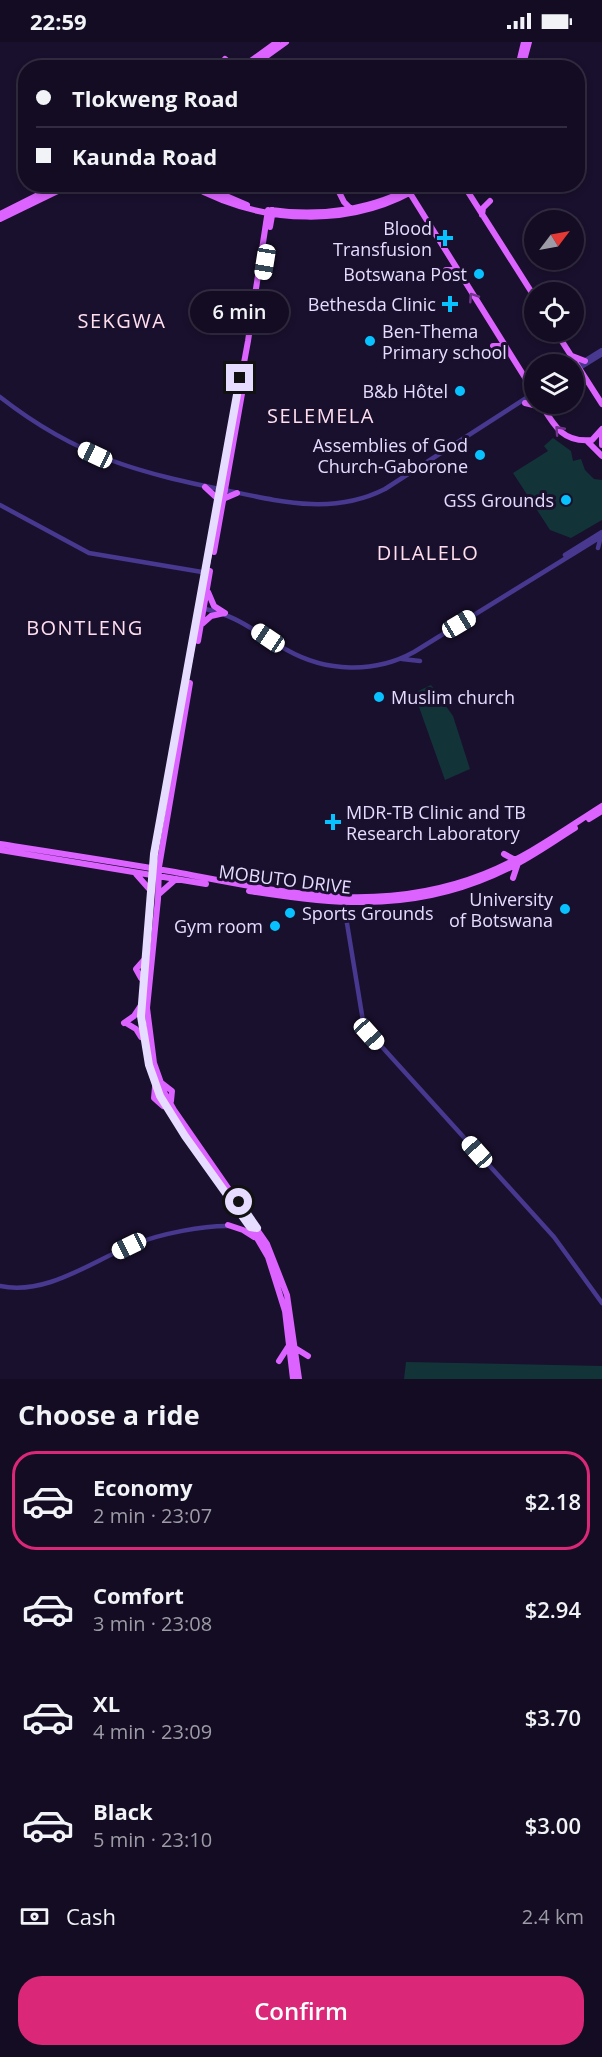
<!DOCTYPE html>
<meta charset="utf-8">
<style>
body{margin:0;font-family:"Open Sans",sans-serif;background:#1c152a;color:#f1f3f6;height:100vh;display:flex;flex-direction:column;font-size:22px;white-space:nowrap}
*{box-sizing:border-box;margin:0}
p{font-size:20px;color:#9d9ba5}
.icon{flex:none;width:33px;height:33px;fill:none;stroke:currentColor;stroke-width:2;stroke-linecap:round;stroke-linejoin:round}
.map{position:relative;height:1337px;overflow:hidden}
.details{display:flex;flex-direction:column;background:#130c22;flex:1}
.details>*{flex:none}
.top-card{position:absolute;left:18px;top:18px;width:567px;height:132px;border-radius:24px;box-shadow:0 3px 9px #0003,0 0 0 2px #322c40;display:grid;align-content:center;height:132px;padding:0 18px;background:#130c22}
.needle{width:39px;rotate:58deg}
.controls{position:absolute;left:524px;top:168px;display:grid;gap:12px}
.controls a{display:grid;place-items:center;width:60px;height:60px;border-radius:50%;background:#130c22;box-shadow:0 3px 9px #0003,0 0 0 2px #322c40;font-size:30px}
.end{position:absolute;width:27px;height:27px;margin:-14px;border:8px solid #e5dcff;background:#111;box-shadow:0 0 0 3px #111}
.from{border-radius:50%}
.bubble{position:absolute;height:42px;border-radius:21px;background:#130c22;box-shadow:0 3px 9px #0003,0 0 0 2px #322c40;font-size:20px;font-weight:600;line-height:42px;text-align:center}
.car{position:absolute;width:18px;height:36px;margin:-18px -9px;border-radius:8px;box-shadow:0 0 4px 2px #0007;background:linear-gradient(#fff 24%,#345 0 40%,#fff 0 76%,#345 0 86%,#fff 0)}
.top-card b{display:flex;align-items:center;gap:21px;height:57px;font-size:22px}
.top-card b+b{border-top:2px solid #322c40}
.top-card i{width:15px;height:15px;background:#f1f3f6}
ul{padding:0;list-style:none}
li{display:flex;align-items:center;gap:18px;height:99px;margin:0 12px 9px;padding:0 6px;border:3px solid transparent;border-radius:24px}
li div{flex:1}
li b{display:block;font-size:22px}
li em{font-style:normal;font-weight:600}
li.on{border-color:#db2777}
li>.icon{width:54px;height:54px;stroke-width:1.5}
h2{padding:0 18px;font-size:27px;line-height:72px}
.pay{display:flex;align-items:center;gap:15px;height:66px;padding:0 18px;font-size:22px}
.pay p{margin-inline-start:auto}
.action{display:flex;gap:12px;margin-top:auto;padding:12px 18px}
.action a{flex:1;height:69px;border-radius:24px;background:#db2777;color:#fff;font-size:24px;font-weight:600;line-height:69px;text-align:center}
.status{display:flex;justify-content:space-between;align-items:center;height:42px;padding:0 30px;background:#130c22;direction:ltr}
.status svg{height:16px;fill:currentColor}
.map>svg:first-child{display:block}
.green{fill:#123438}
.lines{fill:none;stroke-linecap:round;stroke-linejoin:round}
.minor{stroke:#48388f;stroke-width:4.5}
.major{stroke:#dc63ff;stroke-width:6}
.oneway{stroke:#71358c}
.route{stroke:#e5dcff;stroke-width:8}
.poi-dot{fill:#08c2ff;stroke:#19102d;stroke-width:2}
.labels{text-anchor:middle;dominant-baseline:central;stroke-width:6;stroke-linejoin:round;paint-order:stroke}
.poi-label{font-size:18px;fill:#e5dcff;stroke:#19102d;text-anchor:end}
.street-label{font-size:18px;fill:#e5dcff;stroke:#19102d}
.neighbourhood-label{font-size:20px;letter-spacing:1.5px;fill:#ffdeee;stroke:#19102d}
</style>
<div class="status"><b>22:59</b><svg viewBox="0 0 49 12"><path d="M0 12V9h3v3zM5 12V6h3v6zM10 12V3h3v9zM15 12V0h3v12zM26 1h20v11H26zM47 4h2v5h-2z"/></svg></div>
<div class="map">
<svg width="602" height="1337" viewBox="0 0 602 1337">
<rect width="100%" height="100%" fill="#19102d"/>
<!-- green -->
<path class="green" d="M 553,396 L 571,409 L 573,419 L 581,417 L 585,428 L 594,437 L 602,438 L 602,478 L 571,496 L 550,488 L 513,431 L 548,409 L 544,404 Z
M 431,643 L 453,674 L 470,727 L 445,738 L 414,651 Z
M 406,1320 L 602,1324 L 602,1337 L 404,1337 Z"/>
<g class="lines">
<!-- minor -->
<path class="minor" d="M 573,326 L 602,308
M 573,330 L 602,312
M 0,355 C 78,416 140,431 234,450 C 286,461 336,472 385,447 L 534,351
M 0,463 L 89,511 L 208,531
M 598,506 L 601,494
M 565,513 L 602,490
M 201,566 C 240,574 254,590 287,608 C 326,630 374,632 414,610 L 602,494
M 402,617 L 420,619
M 343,857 L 364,985 L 554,1195 L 602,1261
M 0,1244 C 48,1254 93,1218 135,1202 C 160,1192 204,1183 231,1184"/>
<!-- major -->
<path class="major" d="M 225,17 L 234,25 L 245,22
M 518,25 L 524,0
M 241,26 L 277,0
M 250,26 L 286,0
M 522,26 L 529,0
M 102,142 L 102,143
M 188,142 C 261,183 353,188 425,142
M 198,142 L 247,163
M 463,142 L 534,254
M 336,144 L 344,160 L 350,166
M 408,148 L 534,350
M 268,168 L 248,299 L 154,812 L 141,974 L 149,1023 L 160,1054 L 185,1094 L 247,1179 L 268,1215 L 285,1269 L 293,1337
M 271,168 C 319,175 375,168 417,142
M 0,172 L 60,142
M 482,173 L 483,166 L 490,159
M 0,177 L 72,142
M 270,185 L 273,168
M 446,228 L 456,228
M 556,290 L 602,362
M 493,304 L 504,304
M 572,314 L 585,319
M 525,361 L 542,365
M 541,362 C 554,384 563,401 592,398 L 602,387
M 602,389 L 602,403
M 587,399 L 602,414
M 205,445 L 218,457
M 223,457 L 237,451
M 214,510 L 243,346
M 208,550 L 214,564 L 225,571
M 202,582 L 211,574 L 224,571
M 198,599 L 210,529
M 190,641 L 159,825 L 158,857 L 147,966 L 154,1021 L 165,1052 L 174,1068 L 267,1202 L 287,1253 L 299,1337
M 589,777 L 602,769
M 0,802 C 58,811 117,820 175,830 C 282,850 378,874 484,832 C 526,816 564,788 602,764
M 0,808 L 206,842
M 504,812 L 515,818
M 136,832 L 151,849
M 513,836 L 518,821
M 249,849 C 343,864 421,870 509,826 C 532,815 554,799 575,786
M 159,852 L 176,837
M 141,936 L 136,927 L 144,918
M 124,981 L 134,974 L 140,965
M 126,981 L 136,987 L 141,995
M 163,1042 L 172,1049 L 171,1059
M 155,1045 L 154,1056 L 163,1064
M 228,1183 L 243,1188 L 254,1195
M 295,1306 L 308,1314
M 279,1319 L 288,1305"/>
</g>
<!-- one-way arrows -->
<defs><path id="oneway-chevron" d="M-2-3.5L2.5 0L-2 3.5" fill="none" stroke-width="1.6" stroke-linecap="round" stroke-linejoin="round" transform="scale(1.5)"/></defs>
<g class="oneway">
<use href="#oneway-chevron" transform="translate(473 255) rotate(-123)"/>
<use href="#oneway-chevron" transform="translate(559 388) rotate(-132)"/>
</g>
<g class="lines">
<!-- route -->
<path class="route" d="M 239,1160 L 257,1186 L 250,1185 L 185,1094 L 160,1054 L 149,1023 L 141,974 L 154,812 L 240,336"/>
</g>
<!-- markers -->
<g class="poi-dot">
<path d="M442 187h6v6h6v6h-6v6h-6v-6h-6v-6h6z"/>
<circle cx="479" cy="232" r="6"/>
<path d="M447 253h6v6h6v6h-6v6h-6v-6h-6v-6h6z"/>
<circle cx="370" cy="299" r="6"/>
<circle cx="460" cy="349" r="6"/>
<circle cx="480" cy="413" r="6"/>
<circle cx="566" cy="458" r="6"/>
<circle cx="379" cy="655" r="6"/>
<path d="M330 771h6v6h6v6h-6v6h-6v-6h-6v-6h6z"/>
<circle cx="565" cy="867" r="6"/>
<circle cx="290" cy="871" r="6"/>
<circle cx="275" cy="884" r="6"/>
</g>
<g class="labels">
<!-- poi labels -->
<g class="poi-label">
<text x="432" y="186">Blood<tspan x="432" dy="21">Transfusion</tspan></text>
<text x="467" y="232">Botswana Post</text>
<text x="436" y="262">Bethesda Clinic</text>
<text x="382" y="289" text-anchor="start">Ben-Thema<tspan x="382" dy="21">Primary school</tspan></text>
<text x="448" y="349">B&amp;b Hôtel</text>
<text x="468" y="403">Assemblies of God<tspan x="468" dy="21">Church-Gaborone</tspan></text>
<text x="554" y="458">GSS Grounds</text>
<text x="391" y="655" text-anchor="start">Muslim church</text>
<text x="346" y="770" text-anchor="start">MDR-TB Clinic and TB<tspan x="346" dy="21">Research Laboratory</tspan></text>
<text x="553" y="857">University<tspan x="553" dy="21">of Botswana</tspan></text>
<text x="302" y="871" text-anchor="start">Sports Grounds</text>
<text x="263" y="884">Gym room</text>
</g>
<!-- street labels -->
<g class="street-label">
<text transform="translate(285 837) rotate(7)">MOBUTO DRIVE</text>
</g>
<!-- neighbourhood labels -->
<g class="neighbourhood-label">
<text x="122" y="278">SEKGWA</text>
<text x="321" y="373">SELEMELA</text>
<text x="428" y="510">DILALELO</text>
<text x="85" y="585">BONTLENG</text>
</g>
</g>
</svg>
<div class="controls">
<a><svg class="needle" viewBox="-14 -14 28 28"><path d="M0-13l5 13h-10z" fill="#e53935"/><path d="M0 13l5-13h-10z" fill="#9d9ba5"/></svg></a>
<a><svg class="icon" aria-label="locate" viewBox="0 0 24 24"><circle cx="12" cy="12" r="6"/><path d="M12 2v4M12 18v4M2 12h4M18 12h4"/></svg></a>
<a><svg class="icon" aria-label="layers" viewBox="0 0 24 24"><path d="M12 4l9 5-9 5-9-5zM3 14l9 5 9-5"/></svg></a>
</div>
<i class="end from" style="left:239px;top:1160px"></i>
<i class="end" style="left:240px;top:336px"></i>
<div class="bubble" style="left:190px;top:249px;width:99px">6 min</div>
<i class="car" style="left:265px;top:220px;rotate:189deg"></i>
<i class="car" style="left:95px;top:413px;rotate:295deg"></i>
<i class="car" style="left:459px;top:582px;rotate:59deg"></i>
<i class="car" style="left:268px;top:596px;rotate:304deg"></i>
<i class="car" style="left:369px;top:992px;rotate:138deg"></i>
<i class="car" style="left:477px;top:1110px;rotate:318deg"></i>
<i class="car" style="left:129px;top:1204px;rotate:244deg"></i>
<div class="top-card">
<b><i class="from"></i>Tlokweng Road</b>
<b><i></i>Kaunda Road</b>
</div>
</div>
<section class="details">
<h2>Choose a ride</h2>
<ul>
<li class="on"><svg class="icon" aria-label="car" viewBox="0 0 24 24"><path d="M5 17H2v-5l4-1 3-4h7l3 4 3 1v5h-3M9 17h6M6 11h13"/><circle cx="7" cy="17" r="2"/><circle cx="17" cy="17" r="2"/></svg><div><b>Economy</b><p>2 min · 23:07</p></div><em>$2.18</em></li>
<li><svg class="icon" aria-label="car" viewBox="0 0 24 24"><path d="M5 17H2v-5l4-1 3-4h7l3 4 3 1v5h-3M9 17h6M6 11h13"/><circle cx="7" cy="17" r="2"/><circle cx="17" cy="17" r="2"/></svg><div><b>Comfort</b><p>3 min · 23:08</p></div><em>$2.94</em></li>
<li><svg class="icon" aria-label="car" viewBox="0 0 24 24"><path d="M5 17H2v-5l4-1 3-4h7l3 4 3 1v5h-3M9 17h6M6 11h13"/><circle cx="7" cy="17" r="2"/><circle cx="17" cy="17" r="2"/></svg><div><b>XL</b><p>4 min · 23:09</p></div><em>$3.70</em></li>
<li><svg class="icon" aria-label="car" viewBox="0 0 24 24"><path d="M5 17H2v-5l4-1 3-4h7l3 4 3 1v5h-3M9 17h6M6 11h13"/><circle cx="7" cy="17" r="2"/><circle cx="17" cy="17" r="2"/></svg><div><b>Black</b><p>5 min · 23:10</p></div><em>$3.00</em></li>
</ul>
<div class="pay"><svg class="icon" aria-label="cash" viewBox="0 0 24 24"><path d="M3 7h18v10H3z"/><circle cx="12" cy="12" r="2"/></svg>Cash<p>2.4 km</p></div>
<div class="action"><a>Confirm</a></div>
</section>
